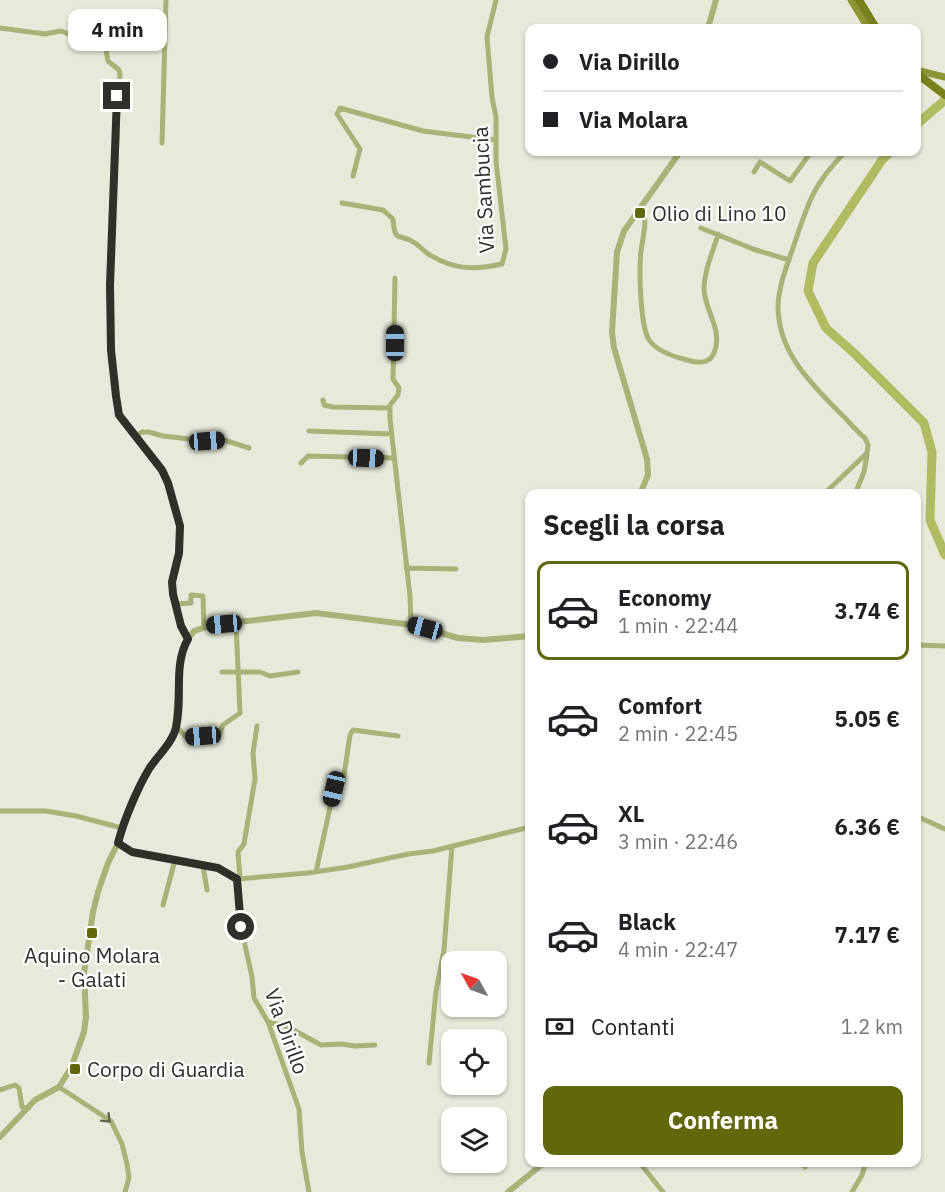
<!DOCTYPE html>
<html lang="it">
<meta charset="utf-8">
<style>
body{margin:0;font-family:"IBM Plex Sans",sans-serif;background:#f2f2f2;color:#202124;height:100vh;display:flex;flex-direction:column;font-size:22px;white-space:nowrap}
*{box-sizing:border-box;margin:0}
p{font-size:20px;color:#757577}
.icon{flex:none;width:33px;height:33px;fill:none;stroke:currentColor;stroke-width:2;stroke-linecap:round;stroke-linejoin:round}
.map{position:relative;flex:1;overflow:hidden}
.side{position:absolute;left:525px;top:489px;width:396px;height:678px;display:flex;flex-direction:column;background:#fff;border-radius:12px;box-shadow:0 2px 4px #0004}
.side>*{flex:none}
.guide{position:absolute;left:525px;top:24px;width:396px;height:132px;border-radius:12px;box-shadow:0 2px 4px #0004;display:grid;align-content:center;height:132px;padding:0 18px;background:#fff}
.needle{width:39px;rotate:310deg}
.controls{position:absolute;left:441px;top:951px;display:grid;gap:12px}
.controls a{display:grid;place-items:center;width:66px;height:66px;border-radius:12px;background:#fff;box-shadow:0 2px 4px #0004;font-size:30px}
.end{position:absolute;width:27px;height:27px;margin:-14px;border:8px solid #2f302a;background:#fff;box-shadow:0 0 0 3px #fff}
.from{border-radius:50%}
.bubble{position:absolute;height:42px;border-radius:12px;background:#fff;box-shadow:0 2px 4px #0004;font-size:20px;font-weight:700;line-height:42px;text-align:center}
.car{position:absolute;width:18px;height:36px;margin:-18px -9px;border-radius:8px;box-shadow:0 0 4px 2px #0007;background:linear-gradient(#222 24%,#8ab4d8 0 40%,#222 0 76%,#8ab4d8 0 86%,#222 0)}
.guide b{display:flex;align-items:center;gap:21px;height:57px;font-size:22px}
.guide b+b{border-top:2px solid #e0e0e0}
.guide i{width:15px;height:15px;background:#202124}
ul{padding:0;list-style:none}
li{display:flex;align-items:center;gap:18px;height:99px;margin:0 12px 9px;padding:0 6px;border:3px solid transparent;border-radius:12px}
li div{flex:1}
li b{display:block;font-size:22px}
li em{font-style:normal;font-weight:700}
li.current{border-color:#61680b}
li>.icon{width:54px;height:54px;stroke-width:1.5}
h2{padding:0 18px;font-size:27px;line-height:72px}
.pay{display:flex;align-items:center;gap:15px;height:66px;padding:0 18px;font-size:22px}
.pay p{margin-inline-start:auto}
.action{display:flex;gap:12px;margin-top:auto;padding:12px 18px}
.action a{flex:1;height:69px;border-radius:12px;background:#61680b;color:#fff;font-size:24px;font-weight:700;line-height:69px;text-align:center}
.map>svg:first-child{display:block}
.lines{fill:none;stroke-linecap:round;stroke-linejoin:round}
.river{stroke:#b1bc62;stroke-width:9}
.minor{stroke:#a9b277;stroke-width:5}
.tertiary{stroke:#a9b277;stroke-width:6}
.secondary{stroke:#8c9637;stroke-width:7}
.primary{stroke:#77801b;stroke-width:8}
.oneway{stroke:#606449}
.route{stroke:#2f302a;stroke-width:8}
.poi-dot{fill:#61680b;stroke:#fff;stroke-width:2}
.labels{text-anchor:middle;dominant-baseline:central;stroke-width:4.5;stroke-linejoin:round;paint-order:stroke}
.street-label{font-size:21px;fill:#2f302a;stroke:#fff}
.poi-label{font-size:21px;fill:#2f302a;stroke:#fff;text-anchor:start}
</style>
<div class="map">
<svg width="945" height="1192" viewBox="0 0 945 1192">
<rect width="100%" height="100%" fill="#e7eada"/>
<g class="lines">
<!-- river -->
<path class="river" d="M 916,125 L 945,100
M 890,152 L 882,160 L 813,263 L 808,291 L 826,328 L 855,354 L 924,423 L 932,452 L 930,520 L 945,555"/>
<!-- minor -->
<path class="minor" d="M 0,28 L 45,34 L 61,31 L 74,36 L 98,39 L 105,45 L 108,61 L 119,70 L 120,75 L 115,122 L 117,136 L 110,285 L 111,350 L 119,415 L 162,470 L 168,483 L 180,527 L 179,553 L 172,582 L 173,594 L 181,626 L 188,639
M 162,143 L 166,0
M 754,172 L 760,162 L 790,181 L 811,152
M 353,176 L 360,149 L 337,114 L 340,108 L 423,131 L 495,140
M 342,203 L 383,210 L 393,219 C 395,245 399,232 415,243 C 420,246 424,252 430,255 C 454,270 475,270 502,264 L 506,249 L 496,161 L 496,117 L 492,97 L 487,37 L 496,0
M 642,206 C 648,221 643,235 641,251 C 639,269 640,322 648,338 C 654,350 675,357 687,360 C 697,363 709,365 714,353 C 724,329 703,309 704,287 C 705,266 713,253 718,234
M 701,228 L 753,249 L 789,260
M 395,278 L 393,379 L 399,388 L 398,395 L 390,405 L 390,419 L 410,596 L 411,624
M 323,400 L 324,405 L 333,407 L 390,408
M 309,431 L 392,434
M 136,436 L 142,432 L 149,432 L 163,436 L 207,441 L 224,440 L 249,448
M 301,463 L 308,456 L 394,458
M 824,494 L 867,453 L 868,445 L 865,438 C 855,430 848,420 839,412 C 810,382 779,353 778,308 C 778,286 788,263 795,242 C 809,200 814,184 845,152
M 855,494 L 864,472 L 867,455
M 406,568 L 456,569
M 175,604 L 191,603 L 191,595 L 203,596 L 204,628
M 916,645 L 945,646
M 222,672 L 260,672 L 270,676 L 298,672
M 176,726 L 187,738 L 219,735 L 223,725 L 240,713 L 236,623
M 0,811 L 46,811 L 76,816 L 122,828
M 916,816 L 945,829
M 118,843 L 132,852 L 203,866 L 207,890
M 203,866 L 218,868 L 237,879 L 308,873 L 348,867 L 408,854 L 433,851 L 530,827
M 316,872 L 334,789 L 343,782 L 350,735 L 353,730 L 398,736
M 237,879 L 241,927 L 252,977 L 254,998 L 268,1022 L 299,1109 L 302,1152 L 309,1192
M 240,879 L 238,852 L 244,844 L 255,779 L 253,753 L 257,726
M 163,905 L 175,860
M 268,1022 L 288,1027 L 321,1045 L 341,1044 L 355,1046 L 375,1045
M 429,1063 L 436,991 L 444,950 L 452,846
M 59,1087 L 111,1121 L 122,1144 L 127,1164 L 129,1178 L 125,1192
M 0,1090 L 15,1085 L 19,1088 L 22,1107 L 29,1108
M 639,1162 L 663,1192
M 801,1162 L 805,1167
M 852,1192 L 862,1175 L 866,1162"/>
<!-- tertiary -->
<path class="tertiary" d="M 708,28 L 716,0
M 640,494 L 648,475 L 647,459 L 614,348 L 612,332 L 617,252 L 624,231 L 680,152
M 0,1137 L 35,1100 L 59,1087 L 71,1068 L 84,1032 L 86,1017 L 84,973 L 93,912 L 98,892 L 108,863 L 118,843 L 122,828 L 142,783 L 150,767 L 169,744 L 175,731 L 180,660 L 185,643 L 194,631 L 212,625 L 316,613 L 413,625 L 458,638 L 483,640 L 530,636
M 508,1192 L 545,1162"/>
<!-- secondary -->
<path class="secondary" d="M 851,0 L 868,28
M 916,70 L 945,77"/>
<!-- primary -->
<path class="primary" d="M 859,0 L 876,28
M 916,73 L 945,95"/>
</g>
<!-- one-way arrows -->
<defs><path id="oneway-chevron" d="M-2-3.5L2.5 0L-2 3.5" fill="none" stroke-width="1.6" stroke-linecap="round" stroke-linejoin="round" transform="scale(1.5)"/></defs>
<use class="oneway" href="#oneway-chevron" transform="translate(107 1119) rotate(45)"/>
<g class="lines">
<!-- route -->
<path class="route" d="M 117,96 L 110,285 L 111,350 L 116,396 L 119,415 L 162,470 L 168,483 L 180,526 L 179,553 L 172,582 L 173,594 L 181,626 L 188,639 C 172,667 184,701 175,731 C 170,746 157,756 149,769 C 137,789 124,820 118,843 L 132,852 L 218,868 L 237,879 L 241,927"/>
</g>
<!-- markers -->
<g class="poi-dot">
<rect x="634" y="207" width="12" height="12" rx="3"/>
<rect x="86" y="927" width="12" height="12" rx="3"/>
<rect x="69" y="1063" width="12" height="12" rx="3"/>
</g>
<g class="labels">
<!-- street labels -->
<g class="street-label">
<text transform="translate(483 190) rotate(-93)">Via Sambucia</text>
<text transform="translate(287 1031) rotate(70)">Via Dirillo</text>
</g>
<!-- poi labels -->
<g class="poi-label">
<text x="652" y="213">Olio di Lino 10</text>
<text x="92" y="955" text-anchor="middle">Aquino Molara<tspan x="92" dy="24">- Galati</tspan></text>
<text x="87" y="1069">Corpo di Guardia</text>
</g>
</g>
</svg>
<div class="controls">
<a><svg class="needle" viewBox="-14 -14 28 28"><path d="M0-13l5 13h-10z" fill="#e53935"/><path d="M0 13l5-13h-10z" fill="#757577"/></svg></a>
<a><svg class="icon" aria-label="locate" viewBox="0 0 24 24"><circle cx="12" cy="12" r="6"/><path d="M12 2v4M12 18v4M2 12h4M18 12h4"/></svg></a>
<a><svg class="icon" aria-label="layers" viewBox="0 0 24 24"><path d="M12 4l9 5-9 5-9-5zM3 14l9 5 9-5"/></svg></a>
</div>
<i class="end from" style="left:241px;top:927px"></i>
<i class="end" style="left:117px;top:96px"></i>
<div class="bubble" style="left:68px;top:9px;width:99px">4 min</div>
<i class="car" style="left:395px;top:343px;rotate:0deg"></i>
<i class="car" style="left:207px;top:441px;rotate:86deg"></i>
<i class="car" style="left:366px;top:458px;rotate:92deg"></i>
<i class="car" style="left:224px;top:624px;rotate:265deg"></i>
<i class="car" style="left:425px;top:628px;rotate:285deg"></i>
<i class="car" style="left:203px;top:736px;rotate:266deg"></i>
<i class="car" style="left:334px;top:789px;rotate:193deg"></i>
<div class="guide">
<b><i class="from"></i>Via Dirillo</b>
<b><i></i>Via Molara</b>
</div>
<section class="side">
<h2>Scegli la corsa</h2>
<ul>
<li class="current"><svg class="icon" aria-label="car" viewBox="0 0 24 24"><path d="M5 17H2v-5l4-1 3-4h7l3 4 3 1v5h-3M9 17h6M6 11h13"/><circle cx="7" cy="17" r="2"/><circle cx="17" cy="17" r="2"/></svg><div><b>Economy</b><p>1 min · 22:44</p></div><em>3.74 €</em></li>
<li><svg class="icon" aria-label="car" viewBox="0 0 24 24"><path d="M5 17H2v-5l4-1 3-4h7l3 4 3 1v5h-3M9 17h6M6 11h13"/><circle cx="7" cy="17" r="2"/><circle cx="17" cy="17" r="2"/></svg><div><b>Comfort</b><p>2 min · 22:45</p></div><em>5.05 €</em></li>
<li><svg class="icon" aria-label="car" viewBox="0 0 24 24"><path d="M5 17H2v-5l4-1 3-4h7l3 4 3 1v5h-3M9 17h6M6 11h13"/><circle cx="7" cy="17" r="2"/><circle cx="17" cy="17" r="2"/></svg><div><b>XL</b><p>3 min · 22:46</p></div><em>6.36 €</em></li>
<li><svg class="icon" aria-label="car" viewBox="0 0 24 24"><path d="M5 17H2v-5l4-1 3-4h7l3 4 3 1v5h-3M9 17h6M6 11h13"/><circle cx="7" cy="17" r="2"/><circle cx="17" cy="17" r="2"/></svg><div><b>Black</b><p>4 min · 22:47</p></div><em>7.17 €</em></li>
</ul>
<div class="pay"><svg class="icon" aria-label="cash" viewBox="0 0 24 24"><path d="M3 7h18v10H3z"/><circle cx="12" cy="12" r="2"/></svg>Contanti<p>1.2 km</p></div>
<div class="action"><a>Conferma</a></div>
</section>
</div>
